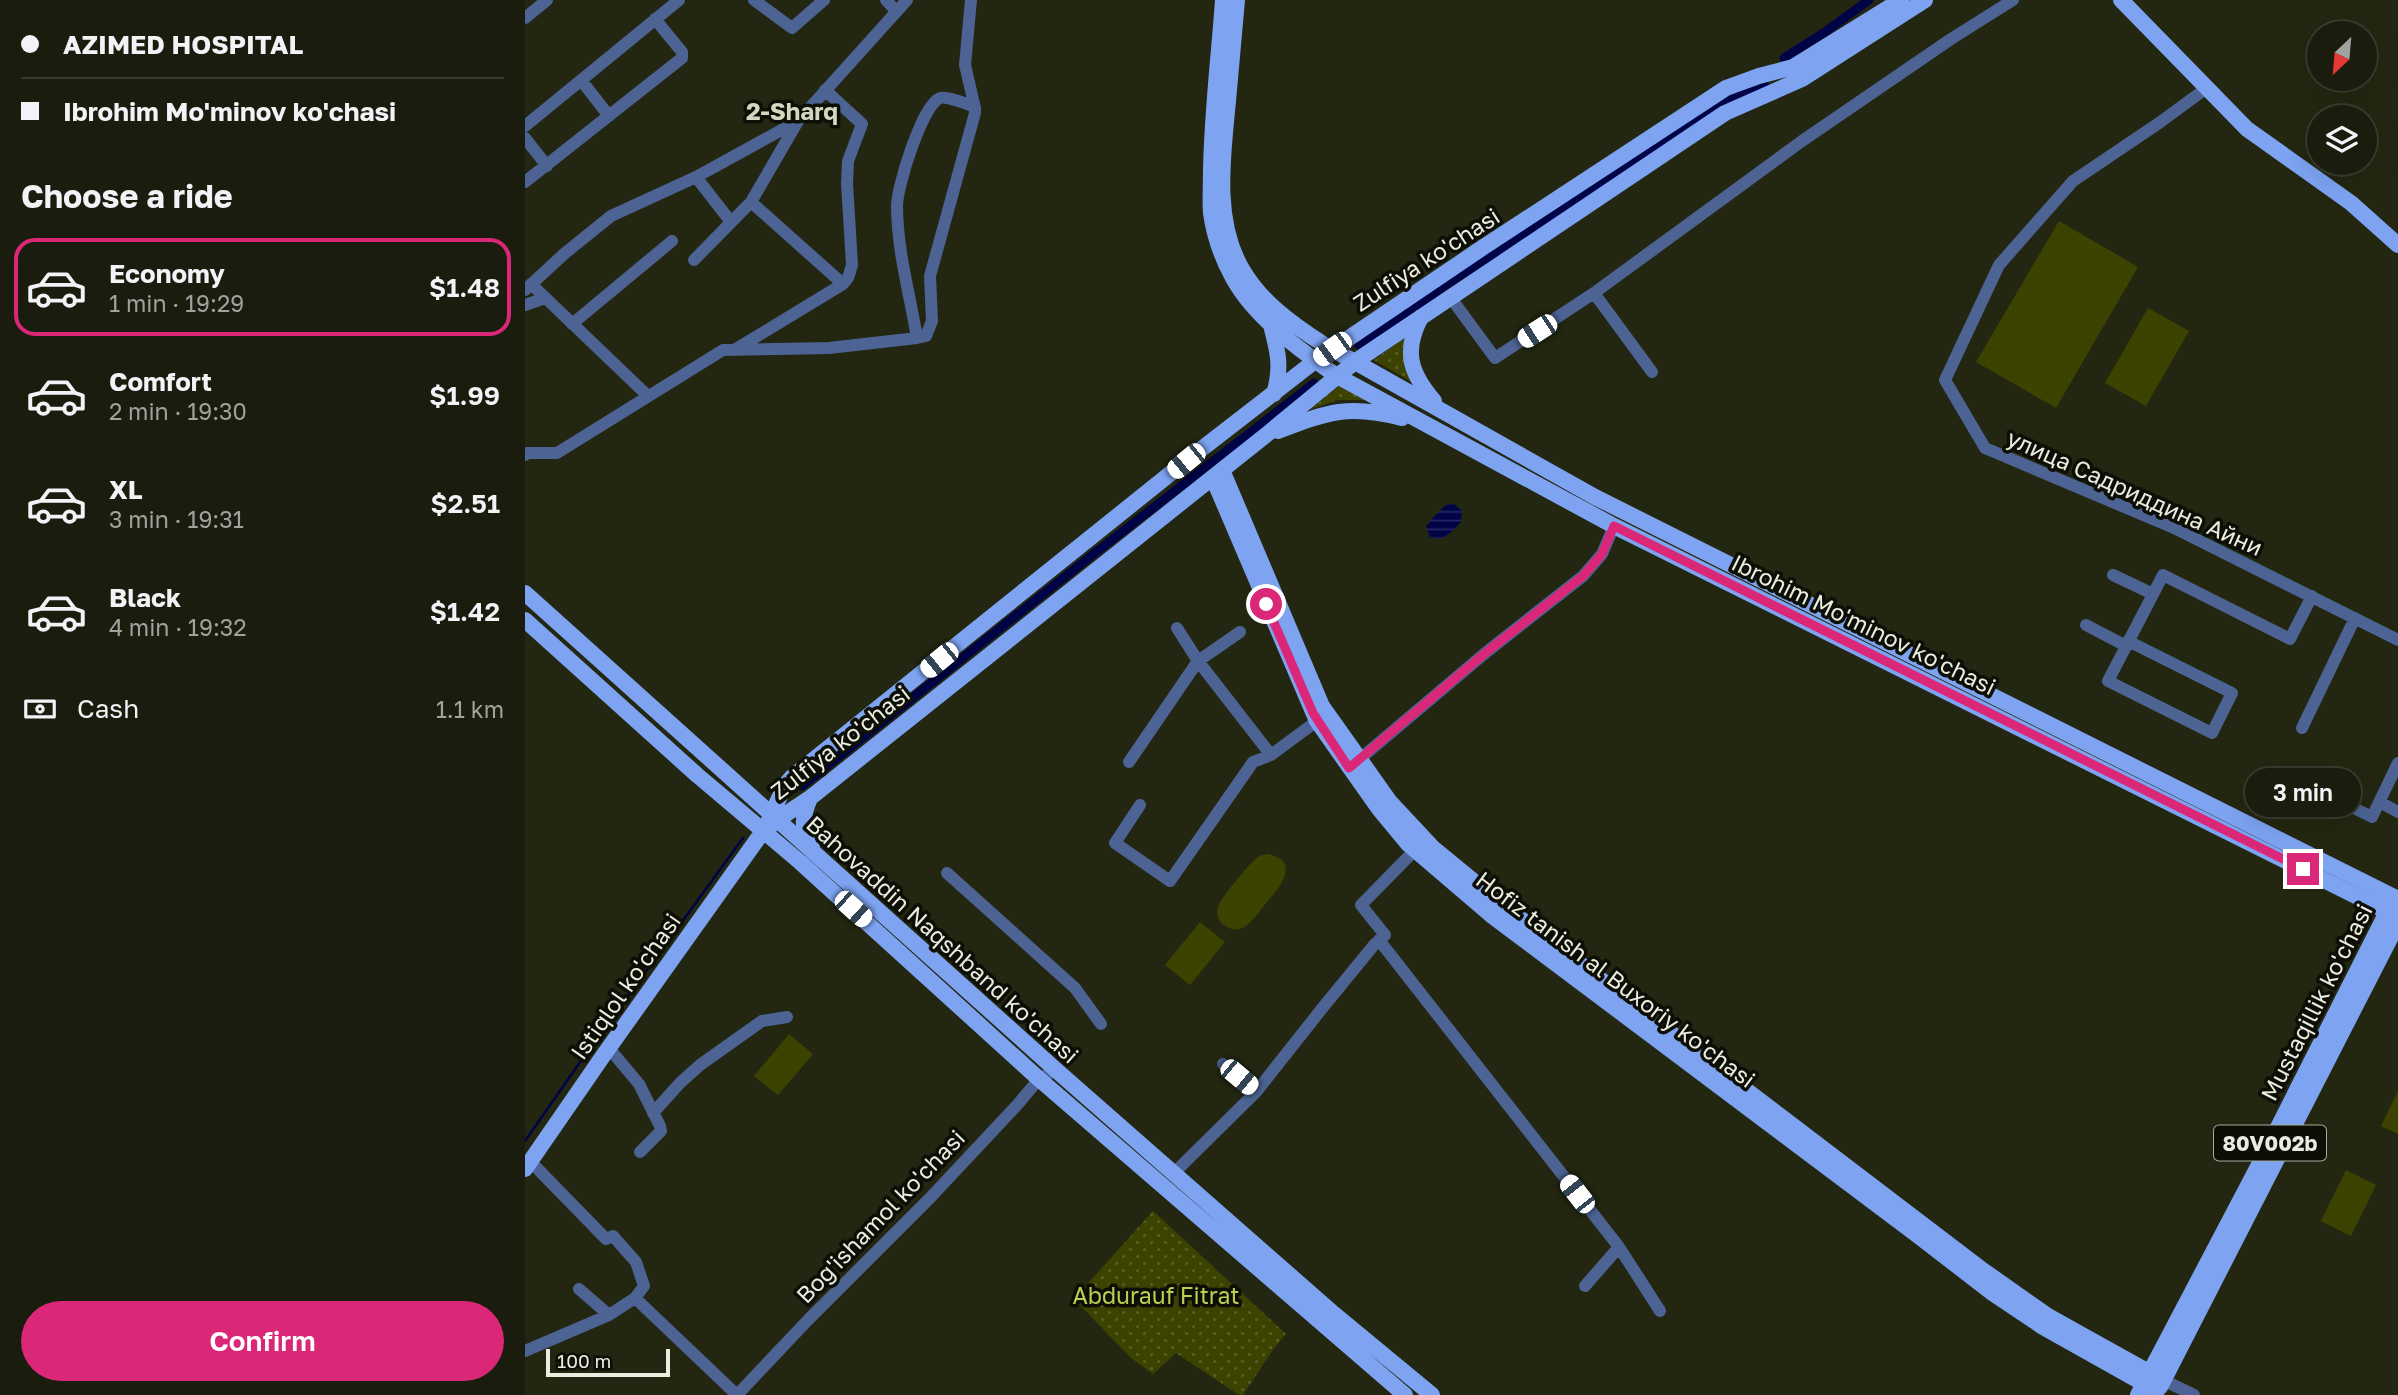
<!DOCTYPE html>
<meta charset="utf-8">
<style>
body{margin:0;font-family:"Golos Text",sans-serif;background:#272a1b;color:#f1f3f6;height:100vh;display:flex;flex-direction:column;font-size:26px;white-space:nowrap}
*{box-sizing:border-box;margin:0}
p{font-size:23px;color:#9fa29d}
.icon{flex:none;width:38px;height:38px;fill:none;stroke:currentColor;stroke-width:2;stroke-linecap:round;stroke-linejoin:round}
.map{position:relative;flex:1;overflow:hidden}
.drawer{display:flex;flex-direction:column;background:#1a1d0d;width:525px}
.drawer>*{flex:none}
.banner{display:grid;align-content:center;height:154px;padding:0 21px;background:#1a1d0d}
.needle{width:46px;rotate:206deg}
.fabs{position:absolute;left:1782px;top:21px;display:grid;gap:14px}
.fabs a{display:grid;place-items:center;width:70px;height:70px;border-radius:50%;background:#1a1d0d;box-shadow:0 7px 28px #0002,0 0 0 2px #383b2e;font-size:35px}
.scale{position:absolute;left:21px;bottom:18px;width:124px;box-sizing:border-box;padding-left:7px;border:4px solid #e9ecdf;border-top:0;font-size:19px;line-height:24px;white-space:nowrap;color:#e9ecdf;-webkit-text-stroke:5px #0d0f06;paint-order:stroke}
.end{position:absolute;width:32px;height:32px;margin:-16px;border:9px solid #db2777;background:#fff;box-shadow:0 0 0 4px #fff}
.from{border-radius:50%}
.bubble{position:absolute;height:49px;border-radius:24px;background:#1a1d0d;box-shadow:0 7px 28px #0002,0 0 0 2px #383b2e;font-size:23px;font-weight:600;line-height:49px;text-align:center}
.car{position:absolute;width:21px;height:42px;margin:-21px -10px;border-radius:9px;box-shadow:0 0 5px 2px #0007;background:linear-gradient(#fff 24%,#345 0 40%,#fff 0 76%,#345 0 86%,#fff 0)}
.banner b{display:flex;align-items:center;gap:24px;height:66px;font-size:26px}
.banner b+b{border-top:2px solid #383b2e}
.banner i{width:18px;height:18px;background:#f1f3f6}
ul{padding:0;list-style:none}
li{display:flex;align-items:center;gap:21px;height:98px;margin:0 14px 10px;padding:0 7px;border:4px solid transparent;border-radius:21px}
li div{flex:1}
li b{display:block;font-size:26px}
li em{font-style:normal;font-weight:600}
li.active{border-color:#db2777}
li>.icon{width:63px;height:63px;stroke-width:1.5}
h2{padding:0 21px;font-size:32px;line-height:84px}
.pay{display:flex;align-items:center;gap:18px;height:77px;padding:0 21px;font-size:26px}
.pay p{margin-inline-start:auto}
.primary-button{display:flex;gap:14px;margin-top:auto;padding:14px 21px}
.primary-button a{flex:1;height:80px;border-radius:42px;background:#db2777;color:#fff;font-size:28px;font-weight:600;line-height:80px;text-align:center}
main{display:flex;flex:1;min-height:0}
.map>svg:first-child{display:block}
.green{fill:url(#green-dots)}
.pitch{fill:#3c4300}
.water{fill:url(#water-rules)}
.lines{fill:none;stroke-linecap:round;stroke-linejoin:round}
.stream{stroke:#000346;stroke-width:2.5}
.canal{stroke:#000346;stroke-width:9}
.minor{stroke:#4c6393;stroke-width:12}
.major{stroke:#7da3f1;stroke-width:16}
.route{stroke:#db2777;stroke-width:9}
.labels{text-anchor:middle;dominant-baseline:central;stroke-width:7;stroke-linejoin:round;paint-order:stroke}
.shield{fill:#0d0f06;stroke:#a7aa9e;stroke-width:2}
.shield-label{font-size:21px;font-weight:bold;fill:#e9ecdf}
.street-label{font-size:23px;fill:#e9ecdf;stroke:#0d0f06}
.park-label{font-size:23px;fill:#bece52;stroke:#0d0f06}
.neighbourhood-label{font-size:24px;font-weight:bold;fill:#d2d7bd;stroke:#0d0f06}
</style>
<main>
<section class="drawer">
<div class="banner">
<b><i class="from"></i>AZIMED HOSPITAL</b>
<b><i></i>Ibrohim Mo'minov ko'chasi</b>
</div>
<h2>Choose a ride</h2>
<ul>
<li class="active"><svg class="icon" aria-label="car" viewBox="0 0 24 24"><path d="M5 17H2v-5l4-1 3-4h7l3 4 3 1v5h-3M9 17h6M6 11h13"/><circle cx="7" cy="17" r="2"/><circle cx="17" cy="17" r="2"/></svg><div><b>Economy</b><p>1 min · 19:29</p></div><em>$1.48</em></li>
<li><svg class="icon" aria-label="car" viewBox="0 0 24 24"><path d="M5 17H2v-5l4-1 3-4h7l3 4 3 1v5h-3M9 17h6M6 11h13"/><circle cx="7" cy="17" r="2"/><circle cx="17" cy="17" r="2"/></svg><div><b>Comfort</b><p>2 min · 19:30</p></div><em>$1.99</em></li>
<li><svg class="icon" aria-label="car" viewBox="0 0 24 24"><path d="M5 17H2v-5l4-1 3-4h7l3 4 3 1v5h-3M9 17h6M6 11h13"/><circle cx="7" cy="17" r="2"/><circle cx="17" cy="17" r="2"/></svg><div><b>XL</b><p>3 min · 19:31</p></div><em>$2.51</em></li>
<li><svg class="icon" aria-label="car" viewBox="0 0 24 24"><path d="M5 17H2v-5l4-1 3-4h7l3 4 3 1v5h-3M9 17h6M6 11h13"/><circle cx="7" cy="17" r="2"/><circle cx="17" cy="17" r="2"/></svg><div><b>Black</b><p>4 min · 19:32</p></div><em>$1.42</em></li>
</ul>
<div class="pay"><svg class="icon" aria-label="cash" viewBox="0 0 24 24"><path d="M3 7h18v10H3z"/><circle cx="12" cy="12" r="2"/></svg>Cash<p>1.1 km</p></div>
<div class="primary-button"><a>Confirm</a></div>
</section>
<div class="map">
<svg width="1873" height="1395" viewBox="0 0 1873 1395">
<defs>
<pattern id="green-dots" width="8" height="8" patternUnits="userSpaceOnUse" patternTransform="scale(1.75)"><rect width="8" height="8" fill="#3c4300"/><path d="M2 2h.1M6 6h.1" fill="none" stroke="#585e25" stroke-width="1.8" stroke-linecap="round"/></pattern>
<pattern id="water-rules" width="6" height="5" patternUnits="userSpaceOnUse" patternTransform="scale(1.75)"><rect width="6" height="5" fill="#000346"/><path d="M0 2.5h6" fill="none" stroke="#252860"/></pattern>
</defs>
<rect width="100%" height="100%" fill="#232711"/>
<!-- green -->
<path class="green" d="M 883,335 L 885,381 L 849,360 Z
M 814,386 L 840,400 L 813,400 L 786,409 Z
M 628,1211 L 761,1334 L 749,1348 L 718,1395 L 714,1395 L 651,1353 L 628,1374 L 606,1358 L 549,1299 Z"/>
<!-- pitch -->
<path class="pitch" d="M 1534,221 L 1613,267 L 1531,408 L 1451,362 Z
M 1623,308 L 1664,331 L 1621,406 L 1580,383 Z
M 743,854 C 780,862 750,892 738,907 C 732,914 725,926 715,929 C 710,930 705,929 700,926 C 694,922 691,914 693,907 C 695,899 725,862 733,857 C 737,854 739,855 743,854 Z
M 675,922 L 700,942 L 665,985 L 640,965 Z
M 264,1034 L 288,1054 L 253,1095 L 229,1076 Z
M 1873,1091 L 1873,1134 L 1856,1126 Z
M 1821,1170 L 1851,1185 L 1826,1236 L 1796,1221 Z"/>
<!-- water -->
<path class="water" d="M 929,504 L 937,511 L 936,522 C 927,531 919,543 905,537 L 901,527 C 903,523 917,508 921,505 Z"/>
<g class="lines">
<!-- stream -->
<path class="stream" d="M 0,1141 L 58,1058 L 218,838"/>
<!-- canal -->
<path class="canal" d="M 1259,58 L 1300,32 L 1344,0
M 834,345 L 921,285 L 1074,186 L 1167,122 L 1205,98 L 1239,84
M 277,786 L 566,556 L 789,383"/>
<!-- minor -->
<path class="minor" d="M 229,0 L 267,28 L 299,0
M 361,0 L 371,11
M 446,0 L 440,65 L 450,108
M 0,18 L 22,0
M 56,80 L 84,116
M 1683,87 L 1634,123 L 1548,181 L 1474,265 L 1420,380 L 1460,448 L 1649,528 L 1873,640
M 0,126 L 154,0
M 0,138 L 22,166
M 171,177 L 206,222
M 0,182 L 157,58 L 157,52 L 130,19
M 226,202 L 318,284
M 169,260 L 226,202 L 273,121
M 6,284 L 123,396
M 0,290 L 39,254 L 86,216 L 171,177 L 273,121 L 382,0
M 1069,293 L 1127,372
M 926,298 L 970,358 L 1069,293 L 1277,141 L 1426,39 L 1488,0
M 0,305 L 20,298
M 47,324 L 147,241
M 211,349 L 318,284 L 323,278 L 327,265 L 322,183 L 323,161 L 337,124 L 300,90
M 0,455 L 2,453 L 32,453 L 198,350 L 304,348 L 392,338 L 401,336 L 407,321 L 405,276 L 450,113 L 450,108 C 445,104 420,96 415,98 C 397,105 372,187 372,206 C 372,250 385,295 392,338
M 1588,575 L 1628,594
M 1561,625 L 1601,646
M 652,628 L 673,661 L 746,755
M 1603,641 L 1707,693 L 1687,733 L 1583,681 L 1638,575 L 1765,639 L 1787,596
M 1777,728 L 1830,618
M 604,762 L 673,661 L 715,632
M 830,763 L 959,654 L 1058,576 L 1077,554 L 1089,526
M 1783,785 L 1847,817 L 1873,763
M 1855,802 L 1873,812
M 615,805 L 590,843 L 645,881 L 728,762 L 746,755 L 792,721
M 422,873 L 550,988 L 576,1024
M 854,940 L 1094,1247 L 1060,1286
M 83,1047 L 114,1084 L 135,1126 L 136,1131 L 115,1152
M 698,1064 L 731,1092
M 128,1113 L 155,1083 L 175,1065 L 237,1021 L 262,1017
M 5,1161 L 81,1239 L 88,1236 L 111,1262 L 119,1286 L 110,1298
M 649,1173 L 731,1092 L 799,1006 L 849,945 L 860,935 L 836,905 L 890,850
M 1094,1247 L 1135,1311
M 54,1289 L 84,1315 L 110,1298 L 212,1395 L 283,1320 L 405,1198 L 493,1104 L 514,1079 L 531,1070
M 0,1351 L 84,1315
M 1638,1380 L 1669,1395"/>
<!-- major -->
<path class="major" d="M 698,0 C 694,57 687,113 686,170 C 686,184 685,199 686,213 C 689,235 697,258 708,278 C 729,317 776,351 812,376 L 1089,526 L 1873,917
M 712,0 C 709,34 706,67 703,101 C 698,155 688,220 717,269 C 736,302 767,324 798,344 L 1070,497 L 1873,899
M 1596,0 L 1722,129 L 1826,203 L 1873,245
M 896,317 C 878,351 885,373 909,401
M 746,325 C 753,352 757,367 749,394
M 753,431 C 803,412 823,404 877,418
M 697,470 L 797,706 L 865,802 L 908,848 L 975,903 L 1459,1271 L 1523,1316 L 1638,1380
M 688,478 L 792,721 L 854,809 L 883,844 L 966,915 L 1391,1234 L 1466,1292 L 1518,1327 L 1632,1391
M 0,593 L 531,1070 L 809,1314 L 907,1395
M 0,620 L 172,775 L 275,862 L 514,1079 L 880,1395
M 285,798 C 276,819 277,827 287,848
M 240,829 L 260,785 L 267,777 L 661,461 L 790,361 L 954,250 L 1201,88 L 1234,76 L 1268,67 L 1376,0
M 0,1169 L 78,1056 L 234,837 L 252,820 L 285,798 L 741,435 L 831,361 L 1200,113 L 1277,79 L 1400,0
M 1635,1387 L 1873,923
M 1613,1395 L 1737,1159 L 1867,902"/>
</g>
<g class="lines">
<!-- route -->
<path class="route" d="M 741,604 L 788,713 L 824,768 L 959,654 L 1058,576 L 1077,554 L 1089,526 L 1778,869"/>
</g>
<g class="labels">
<!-- shield labels -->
<rect class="shield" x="1689" y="1125.5" width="112" height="35" rx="5"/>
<g class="shield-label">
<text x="1745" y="1143">80V002b</text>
</g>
<!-- street labels -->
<g class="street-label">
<text transform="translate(901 259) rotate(-33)">Zulfiya ko'chasi</text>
<text transform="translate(1610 492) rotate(24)">улица Садриддина Айни</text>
<text transform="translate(1339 624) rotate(26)">Ibrohim Mo'minov ko'chasi</text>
<text transform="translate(315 742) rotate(-38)">Zulfiya ko'chasi</text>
<text transform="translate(418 939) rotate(42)">Bahovaddin Naqshband ko'chasi</text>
<text transform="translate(1091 979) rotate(37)">Hofiz tanish al Buxoriy ko'chasi</text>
<text transform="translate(100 986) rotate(-55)">Istiqlol ko'chasi</text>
<text transform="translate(1791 1002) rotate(-63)">Mustaqillik ko'chasi</text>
<text transform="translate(355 1216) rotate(-46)">Bog'ishamol ko'chasi</text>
</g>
<!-- park labels -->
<g class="park-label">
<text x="631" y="1295">Abdurauf Fitrat</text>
</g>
<!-- neighbourhood labels -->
<g class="neighbourhood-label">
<text x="267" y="110">2-Sharq</text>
</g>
</g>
</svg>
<div class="fabs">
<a><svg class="needle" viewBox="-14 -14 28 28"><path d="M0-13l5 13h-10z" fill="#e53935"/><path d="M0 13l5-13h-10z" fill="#9fa29d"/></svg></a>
<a><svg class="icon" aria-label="layers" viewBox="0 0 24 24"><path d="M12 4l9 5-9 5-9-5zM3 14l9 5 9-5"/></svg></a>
</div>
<div class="scale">100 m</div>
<i class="end from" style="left:741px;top:604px"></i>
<i class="end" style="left:1778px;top:869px"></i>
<div class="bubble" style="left:1720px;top:768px;width:116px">3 min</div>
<i class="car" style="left:1012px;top:331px;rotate:237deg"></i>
<i class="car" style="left:807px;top:349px;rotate:234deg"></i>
<i class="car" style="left:661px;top:461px;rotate:231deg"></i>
<i class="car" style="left:414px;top:660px;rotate:231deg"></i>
<i class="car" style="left:328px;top:909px;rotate:132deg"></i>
<i class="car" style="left:714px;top:1077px;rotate:130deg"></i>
<i class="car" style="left:1052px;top:1194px;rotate:322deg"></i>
</div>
</main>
